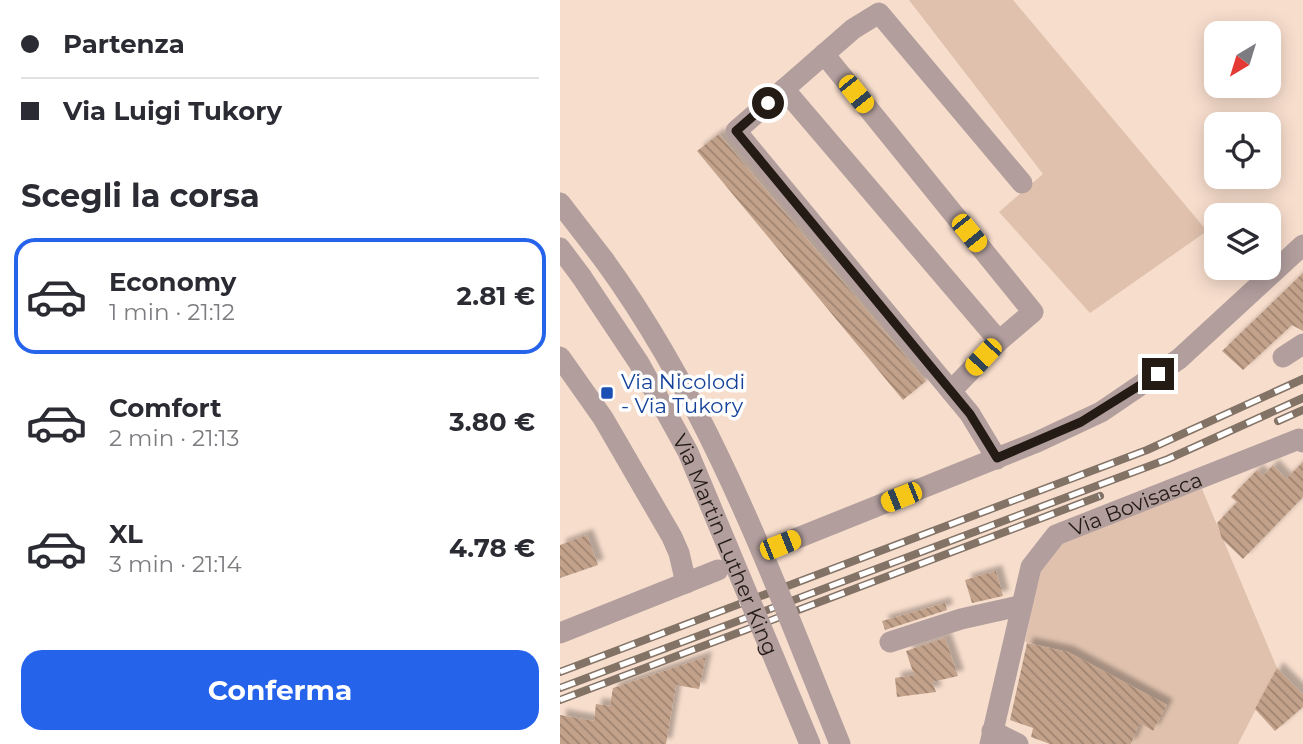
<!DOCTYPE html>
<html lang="it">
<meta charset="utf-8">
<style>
body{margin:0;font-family:Montserrat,sans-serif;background:#f2f2f3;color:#2b2b33;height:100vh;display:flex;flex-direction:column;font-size:26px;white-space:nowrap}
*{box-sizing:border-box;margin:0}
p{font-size:23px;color:#7c7c81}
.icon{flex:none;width:38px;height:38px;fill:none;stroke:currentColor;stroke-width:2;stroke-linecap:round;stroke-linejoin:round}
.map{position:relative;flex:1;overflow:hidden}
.sheet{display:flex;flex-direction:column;background:#fff;width:560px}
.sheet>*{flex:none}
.hud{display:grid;align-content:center;height:154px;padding:0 21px;background:#fff}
.needle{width:46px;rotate:218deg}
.fabs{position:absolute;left:644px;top:21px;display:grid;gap:14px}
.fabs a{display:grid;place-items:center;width:77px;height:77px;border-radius:14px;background:#fff;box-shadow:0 4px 18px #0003;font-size:35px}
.end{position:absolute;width:32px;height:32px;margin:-16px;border:9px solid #241b14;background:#fff;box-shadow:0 0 0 4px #fff}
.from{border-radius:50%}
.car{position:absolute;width:21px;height:42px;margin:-21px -10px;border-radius:9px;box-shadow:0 0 5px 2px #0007;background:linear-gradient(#f5c518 24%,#345 0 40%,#f5c518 0 76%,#345 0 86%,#f5c518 0)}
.hud b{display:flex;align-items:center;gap:24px;height:66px;font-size:26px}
.hud b+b{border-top:2px solid #e1e1e2}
.hud i{width:18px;height:18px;background:#2b2b33}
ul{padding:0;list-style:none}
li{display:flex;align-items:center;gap:21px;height:116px;margin:0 14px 10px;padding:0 7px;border:4px solid transparent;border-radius:21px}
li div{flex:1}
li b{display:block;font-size:26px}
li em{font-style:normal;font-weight:700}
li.on{border-color:#2563eb}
li>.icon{width:63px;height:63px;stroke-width:1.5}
h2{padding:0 21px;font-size:32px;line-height:84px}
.button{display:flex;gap:14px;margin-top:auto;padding:14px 21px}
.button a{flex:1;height:80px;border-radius:21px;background:#2563eb;color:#fff;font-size:28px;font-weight:700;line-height:80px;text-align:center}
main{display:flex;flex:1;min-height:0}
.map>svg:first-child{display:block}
.grass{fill:#dfc1ad}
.building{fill:url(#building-back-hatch);filter:url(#shadow)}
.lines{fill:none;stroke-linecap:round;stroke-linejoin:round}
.minor{stroke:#b19e9d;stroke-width:21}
.rail-casing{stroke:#837367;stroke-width:8}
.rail{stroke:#fff;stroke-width:5;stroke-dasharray:16;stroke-linecap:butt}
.minor-bridge{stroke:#b19e9d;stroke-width:21}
.route{stroke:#241b14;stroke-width:9}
.transit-dot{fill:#1a4fb4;stroke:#fff;stroke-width:2.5}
.labels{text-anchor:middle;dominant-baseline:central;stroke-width:7;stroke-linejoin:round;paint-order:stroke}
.transit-label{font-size:21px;fill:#164399;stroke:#fff;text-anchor:start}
.street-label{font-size:21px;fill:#241b14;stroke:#fff}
</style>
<main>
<section class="sheet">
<div class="hud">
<b><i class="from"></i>Partenza</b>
<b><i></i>Via Luigi Tukory</b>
</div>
<h2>Scegli la corsa</h2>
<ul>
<li class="on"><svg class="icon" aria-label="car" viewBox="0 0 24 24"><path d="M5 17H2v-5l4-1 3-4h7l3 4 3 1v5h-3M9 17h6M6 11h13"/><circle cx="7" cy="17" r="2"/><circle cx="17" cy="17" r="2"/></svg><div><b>Economy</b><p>1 min · 21:12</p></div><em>2.81 €</em></li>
<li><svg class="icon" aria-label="car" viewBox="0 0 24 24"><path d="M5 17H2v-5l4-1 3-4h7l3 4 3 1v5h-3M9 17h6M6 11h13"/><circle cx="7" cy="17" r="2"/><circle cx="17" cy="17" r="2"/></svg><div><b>Comfort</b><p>2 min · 21:13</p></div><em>3.80 €</em></li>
<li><svg class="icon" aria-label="car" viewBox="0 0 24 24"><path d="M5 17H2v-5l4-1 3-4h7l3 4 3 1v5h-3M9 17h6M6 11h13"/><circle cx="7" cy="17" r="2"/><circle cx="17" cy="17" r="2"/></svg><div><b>XL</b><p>3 min · 21:14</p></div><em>4.78 €</em></li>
</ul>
<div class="button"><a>Conferma</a></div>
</section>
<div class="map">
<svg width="743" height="744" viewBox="0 0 743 744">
<defs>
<pattern id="building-back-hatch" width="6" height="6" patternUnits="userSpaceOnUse" patternTransform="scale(1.75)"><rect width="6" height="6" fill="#c3a28b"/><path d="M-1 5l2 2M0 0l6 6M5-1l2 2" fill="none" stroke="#9e8370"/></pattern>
<filter id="shadow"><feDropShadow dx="6" dy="-6" stdDeviation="2" flood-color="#0004"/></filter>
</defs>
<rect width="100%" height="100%" fill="#f7ddcc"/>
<!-- grass -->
<path class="grass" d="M 349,0 L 453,0 L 647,231 L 530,313 L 439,212 L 483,174 Z
M 642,489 L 717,668 L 678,744 L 571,744 L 580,723 L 593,731 L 607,705 L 508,652 L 465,642 L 481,563 L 501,536 Z"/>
<!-- building -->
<path class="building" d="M 159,134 L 366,381 L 343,400 L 137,151 Z
M 743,273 L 743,331 L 732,325 L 683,370 L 662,351 Z
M 743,462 L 743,497 L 683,559 L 662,539 L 657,523 L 677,502 L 671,497 L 697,470 L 703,476 L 713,465 L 726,479 Z
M 27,535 L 38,565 L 0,578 L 0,545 Z
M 436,571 L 443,596 L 412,603 L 405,580 Z
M 385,603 L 387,610 L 325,630 L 322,621 Z
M 385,638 L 398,676 L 372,682 L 376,692 L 337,697 L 335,678 L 354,675 L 346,651 Z
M 467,643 L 508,652 L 607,705 L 593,731 L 580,723 L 571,744 L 490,744 L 471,737 L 473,728 L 450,720 Z
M 146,657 L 139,689 L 116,685 L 106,744 L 0,744 L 0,715 L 34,721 L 36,704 L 50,706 L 53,688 Z
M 717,668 L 743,694 L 743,707 L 715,731 L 695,709 Z"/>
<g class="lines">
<!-- minor -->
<g class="minor">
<path d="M 264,54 L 473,312 L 439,341"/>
<path d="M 224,89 L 439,341 L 391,391"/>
<path d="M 0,203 L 44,260"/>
<path d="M 0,248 L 21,276"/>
<path d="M 0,357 L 43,418 L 112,537 L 119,553 L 126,583"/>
<path d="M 723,357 L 743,344"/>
<path d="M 437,459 L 410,414 L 176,131 L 293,29 L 319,13 L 462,183"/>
<path d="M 220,545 L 477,442 L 541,412 L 619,359 L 743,245"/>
<path d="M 0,633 L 158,570"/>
<path d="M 330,642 L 401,619 L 459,606"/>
<path d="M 432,731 L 458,744"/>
<path id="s1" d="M 430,744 L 471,567 L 496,535 L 739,439 L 743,442"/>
</g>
<!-- rail casing -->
<g class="rail-casing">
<path id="rail" d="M 718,421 L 743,410
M 0,672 L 587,450 L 743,379
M 0,688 L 608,459 L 743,398
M 0,700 L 540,496"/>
</g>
<!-- rail -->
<use href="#rail" class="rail"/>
<!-- minor-bridge -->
<g class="minor-bridge">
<path d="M 44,260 C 151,407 212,577 280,744"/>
<path id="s2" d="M 21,276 L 79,363 L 128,452 L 250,744"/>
</g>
</g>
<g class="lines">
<!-- route -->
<path class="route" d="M 208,103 L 176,131 L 410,414 L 437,458 L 521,422 L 598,374"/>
</g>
<!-- markers -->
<rect class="transit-dot" x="40" y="386" width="14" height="14" rx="3.5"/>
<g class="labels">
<!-- transit labels -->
<g class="transit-label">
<text x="61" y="381">Via Nicolodi<tspan x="61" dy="24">- Via Tukory</tspan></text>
</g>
<!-- street labels -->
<g class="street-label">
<text stroke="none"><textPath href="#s1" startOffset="308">Via Bovisasca</textPath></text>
<text stroke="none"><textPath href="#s2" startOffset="306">Via Martin Luther King</textPath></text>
</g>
</g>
</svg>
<div class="fabs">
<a><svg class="needle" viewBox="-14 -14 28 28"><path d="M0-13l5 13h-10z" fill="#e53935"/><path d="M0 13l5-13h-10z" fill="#7c7c81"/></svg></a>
<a><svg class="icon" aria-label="locate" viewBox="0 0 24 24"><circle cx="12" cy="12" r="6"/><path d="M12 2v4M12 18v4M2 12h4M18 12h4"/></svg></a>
<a><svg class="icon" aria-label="layers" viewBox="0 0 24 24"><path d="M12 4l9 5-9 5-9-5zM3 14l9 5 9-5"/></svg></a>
</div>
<i class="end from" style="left:208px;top:103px"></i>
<i class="end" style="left:598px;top:374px"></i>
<i class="car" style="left:296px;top:94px;rotate:141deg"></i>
<i class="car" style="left:409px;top:233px;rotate:141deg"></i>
<i class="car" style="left:423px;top:357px;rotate:223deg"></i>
<i class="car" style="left:341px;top:497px;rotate:248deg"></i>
<i class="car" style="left:220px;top:545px;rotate:68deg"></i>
</div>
</main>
